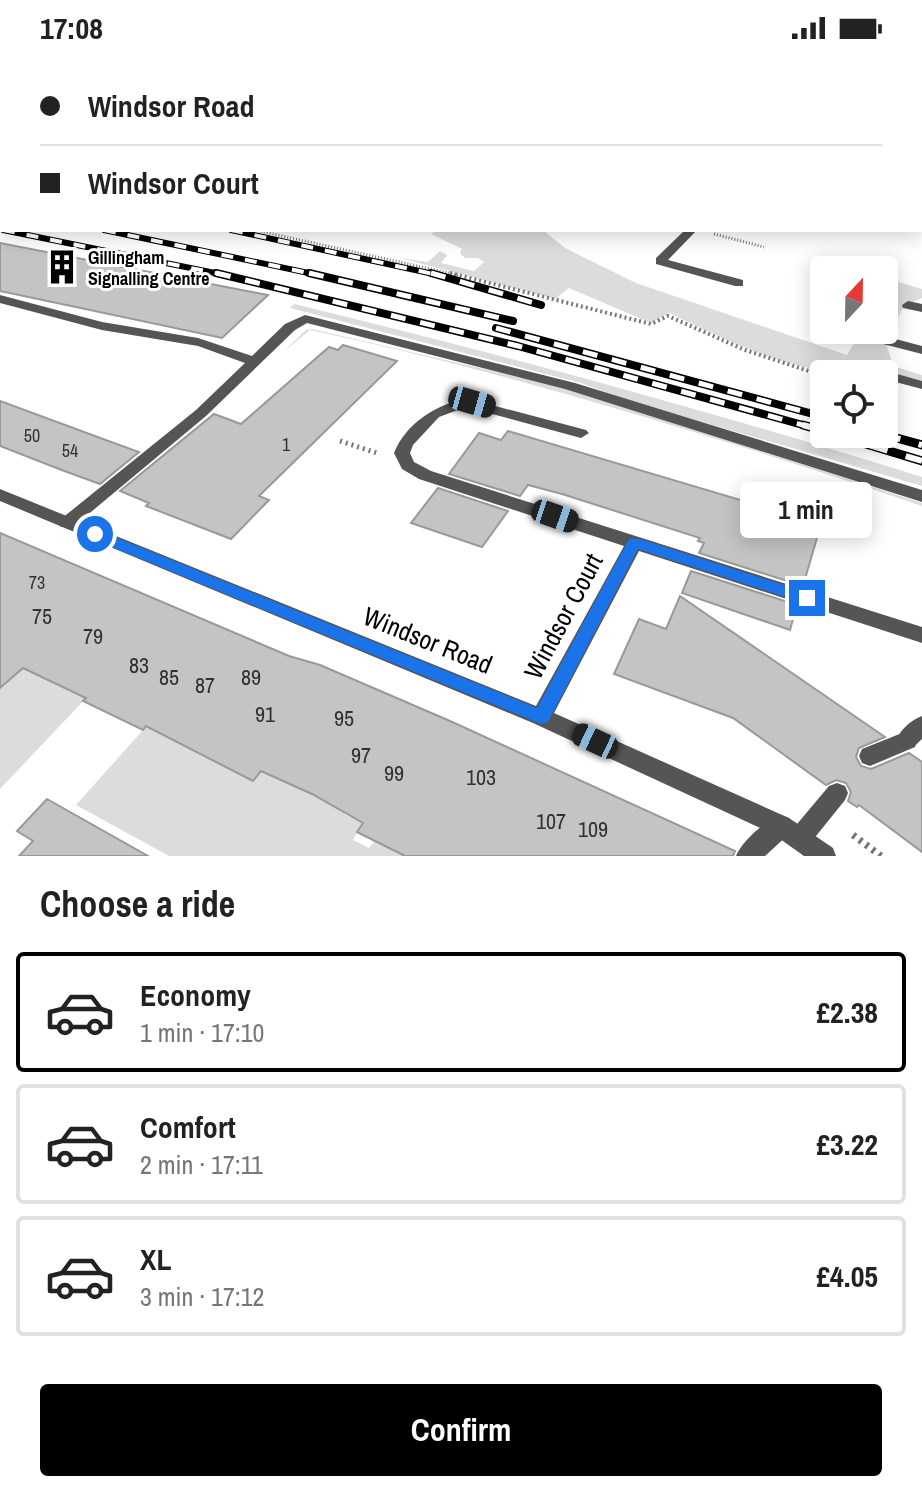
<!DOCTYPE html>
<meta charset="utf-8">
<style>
body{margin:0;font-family:"Archivo Narrow",sans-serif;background:#f2f2f2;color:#222;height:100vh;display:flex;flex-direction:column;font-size:30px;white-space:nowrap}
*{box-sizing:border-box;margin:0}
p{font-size:26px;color:#767676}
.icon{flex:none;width:44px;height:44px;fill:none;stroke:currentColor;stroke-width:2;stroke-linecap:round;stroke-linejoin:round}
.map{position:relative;height:800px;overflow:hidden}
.drawer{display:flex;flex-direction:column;background:#fff;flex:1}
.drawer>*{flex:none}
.hud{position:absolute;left:0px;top:0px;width:922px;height:176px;box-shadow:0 4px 20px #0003;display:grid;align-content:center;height:176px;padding:0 40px;background:#fff}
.needle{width:52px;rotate:22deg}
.fabs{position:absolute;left:810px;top:200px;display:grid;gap:16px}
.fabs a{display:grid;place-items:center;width:88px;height:88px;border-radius:8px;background:#fff;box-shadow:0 4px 20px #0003;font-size:40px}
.end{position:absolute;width:36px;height:36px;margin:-18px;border:10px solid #1a73e8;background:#fff;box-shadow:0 0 0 4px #fff}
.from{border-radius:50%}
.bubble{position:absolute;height:56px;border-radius:8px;background:#fff;box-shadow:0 4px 20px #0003;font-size:26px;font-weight:800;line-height:56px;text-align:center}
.car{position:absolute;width:24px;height:48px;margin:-24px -12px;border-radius:10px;box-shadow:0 0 6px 2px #0007;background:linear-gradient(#222 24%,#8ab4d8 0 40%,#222 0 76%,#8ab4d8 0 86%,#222 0)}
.hud b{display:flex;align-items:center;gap:28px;height:76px;font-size:30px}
.hud b+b{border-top:2px solid #e0e0e0}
.hud i{width:20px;height:20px;background:#222}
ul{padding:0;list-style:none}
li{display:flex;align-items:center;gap:24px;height:120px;margin:0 16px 12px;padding:0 24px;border:4px solid #e0e0e0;border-radius:8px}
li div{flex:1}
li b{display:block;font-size:30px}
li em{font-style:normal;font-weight:800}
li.current{border-color:#000}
li>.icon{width:72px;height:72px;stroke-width:1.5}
h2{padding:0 40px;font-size:36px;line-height:96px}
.button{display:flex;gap:16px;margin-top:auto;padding:16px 40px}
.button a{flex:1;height:92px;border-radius:8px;background:#000;color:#fff;font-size:32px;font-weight:800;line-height:92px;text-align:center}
.status{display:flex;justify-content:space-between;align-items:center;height:56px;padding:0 40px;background:#fff;direction:ltr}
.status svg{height:22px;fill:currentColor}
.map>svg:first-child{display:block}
.green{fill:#dcdcdc}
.building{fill:#c4c4c4;stroke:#999;stroke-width:2}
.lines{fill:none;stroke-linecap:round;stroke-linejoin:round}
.path-far3{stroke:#777;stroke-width:3;stroke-dasharray:1 2;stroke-linecap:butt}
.path-far2{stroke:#777;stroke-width:4;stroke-dasharray:2 3;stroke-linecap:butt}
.path-far1{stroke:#777;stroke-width:5;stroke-dasharray:2 4;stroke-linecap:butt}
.path{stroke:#777;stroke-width:7;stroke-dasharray:3 5;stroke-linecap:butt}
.service{fill:#555;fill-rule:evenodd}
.minor{fill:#555;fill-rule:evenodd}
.tertiary{fill:#555;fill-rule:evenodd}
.rail-far2-casing{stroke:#000;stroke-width:6}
.rail-far1-casing{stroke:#000;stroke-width:8}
.rail-casing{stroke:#000;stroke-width:9}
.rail-far2{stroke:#fff;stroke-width:4;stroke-dasharray:12;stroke-linecap:butt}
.rail-far1{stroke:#fff;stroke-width:5;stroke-dasharray:15;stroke-linecap:butt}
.rail{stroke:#fff;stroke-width:6;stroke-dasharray:19;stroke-linecap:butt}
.route{fill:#1a73e8}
.labels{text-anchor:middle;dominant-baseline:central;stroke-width:6;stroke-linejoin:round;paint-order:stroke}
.far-poi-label{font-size:18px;font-weight:bold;fill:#000;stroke:#fff;text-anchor:start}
.number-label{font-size:18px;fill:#313131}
.near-number-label{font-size:22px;fill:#313131}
.near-street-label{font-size:26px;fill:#000;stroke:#fff}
</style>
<div class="status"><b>17:08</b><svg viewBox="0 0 49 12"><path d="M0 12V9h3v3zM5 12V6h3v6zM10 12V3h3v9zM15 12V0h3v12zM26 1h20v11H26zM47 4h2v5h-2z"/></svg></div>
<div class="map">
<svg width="922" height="800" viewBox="0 0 922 800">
<rect width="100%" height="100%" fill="#fff"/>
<!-- green -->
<path class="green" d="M 438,174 L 543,174 L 565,192 L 636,227 L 847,299 L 862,274 L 884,274 L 884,236 L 892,224 L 922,233 L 922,242 L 904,250 L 886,287 L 893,310 L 922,319 L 922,325 L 865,309 L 860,315 L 862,318 C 793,318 730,286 669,257 L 651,267 L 569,232 L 555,243 L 400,202 L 428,206 L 440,195 L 447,199 L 441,207 L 474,215 L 484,206 L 478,202 L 465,202 L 460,197 L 462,193 L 431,178 Z
M 294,248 C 505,299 715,356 922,421 L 922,430 L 627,344 L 581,327 L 290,252 Z
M 312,273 L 574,334 L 922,447 L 922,450 C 721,382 517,318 310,274 L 282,297 L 306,274 Z
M 117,600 L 124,602 L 0,733 L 0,623 L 7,626 L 24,610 L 78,639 Z
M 184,628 L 215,706 L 253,724 L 261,715 L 276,723 L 304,686 L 346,754 L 344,758 L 363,767 L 353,784 L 369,792 L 375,785 L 405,800 L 169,800 L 76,749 Z"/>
<!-- building -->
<path class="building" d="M 0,187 L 268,239 L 222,282 L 0,235 Z
M 343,289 L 397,305 L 259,440 L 269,444 L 231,483 L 146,450 L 149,447 L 120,435 L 214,358 L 241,368 L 329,291 L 338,294 Z
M 0,345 L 103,383 L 139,396 L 100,428 L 59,413 L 0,390 Z
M 508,375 L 821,468 L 803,530 L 699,497 L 704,487 L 698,485 L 700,482 L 562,438 L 528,429 L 520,440 L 449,418 L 479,377 L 501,384 Z
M 438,432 L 508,455 L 482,491 L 411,467 Z
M 0,477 L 289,600 L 320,609 L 450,665 L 735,795 L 733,800 L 405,800 L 357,776 L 363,767 L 312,738 L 261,715 L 253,725 L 146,670 L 143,674 L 83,645 L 86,642 L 23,612 L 0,632 Z
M 691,515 L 797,549 L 790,574 L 682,537 Z
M 680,540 L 885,681 L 859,692 L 856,701 L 861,710 L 871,713 L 909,697 L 922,706 L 922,796 L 859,749 L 857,751 L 848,745 L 851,736 L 846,727 L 836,724 L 826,729 L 733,662 L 614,618 L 639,563 L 666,573 Z
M 47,743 L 148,800 L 19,800 L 33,785 L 17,775 Z"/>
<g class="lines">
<!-- path-far3 -->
<path class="path-far3" d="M 889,0 L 901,2
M 255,174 L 458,219
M 714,178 L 764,191"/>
<!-- path-far2 -->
<path class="path-far2" d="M 450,217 L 651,268 L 668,260 L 745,294 L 824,320"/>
<!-- path-far1 -->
<path class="path-far1" d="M 340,385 L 377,397"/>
<!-- path -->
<path class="path" d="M 853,779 L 881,800"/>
<!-- service -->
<path class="service" d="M 72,0 L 80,0 L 81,2 L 73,2 Z
M 685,174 L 697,174 L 668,204 L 743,224 L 743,230 L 735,230 L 656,208 L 656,202 Z
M 0,239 L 102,266 L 198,282 L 252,300 L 285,268 L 305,259 L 575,327 L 922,434 L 922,446 L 565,333 L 307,267 L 295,274 L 206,360 L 73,471 L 61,471 L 58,467 L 61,463 L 196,354 L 245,307 L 198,290 L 102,274 L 0,247 Z
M 908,245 L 922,248 L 922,256 L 903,252 L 902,249 Z
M 888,281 L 922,290 L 922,298 L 883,288 L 883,282 Z
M 858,307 L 922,325 L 922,333 L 884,323 L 884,318 C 873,318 859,319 851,311 Z
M 907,675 L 915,677 L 918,684 L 915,691 L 870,710 L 862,707 L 859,700 L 862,693 Z
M 837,727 L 845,730 L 848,737 L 845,744 L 808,790 L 800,793 L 792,790 L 788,782 L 792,774 L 829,730 Z
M 781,759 L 789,762 L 793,770 L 789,778 L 765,800 L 736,800 C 743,784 765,765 781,759 Z"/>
<!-- minor -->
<path class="minor" d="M 465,342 L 586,374 L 589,377 L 581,382 L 466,351 L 439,361 L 413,389 L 410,397 L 414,406 L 431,415 L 922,571 L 922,587 L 639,495 L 554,657 L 789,762 L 833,792 L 836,800 L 804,800 L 773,778 L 533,667 L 0,445 L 0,433 L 536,650 L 624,490 L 419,423 L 402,413 L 394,397 C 406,367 435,350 465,342 Z
M 922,660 L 922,683 C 914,691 910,694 899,691 L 896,684 C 901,673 911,664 922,660 Z"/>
<!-- tertiary -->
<path class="tertiary" d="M 2,58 L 2,64 L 0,65 L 0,59 Z
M 920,152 L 922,152 L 922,158 L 920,158 Z"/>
<!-- rail-far2 casing -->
<g class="rail-far2-casing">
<path id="rail-far2" d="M 3,174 L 225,219
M 104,174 L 318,219
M 231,174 L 438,219"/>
</g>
<!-- rail-far1 casing -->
<g class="rail-far1-casing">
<path id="rail-far1" d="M 216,217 L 518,290 L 810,371
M 309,217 L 513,265
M 431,217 L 541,249
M 496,272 L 824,361"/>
</g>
<!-- rail casing -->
<g class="rail-casing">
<path id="rail" d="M 803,369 L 824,375
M 833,378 L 922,405
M 882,378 L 922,389"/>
</g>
<!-- rail-far2 -->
<use href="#rail-far2" class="rail-far2"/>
<!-- rail-far1 -->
<use href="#rail-far1" class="rail-far1"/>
<!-- rail -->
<use href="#rail" class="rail"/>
</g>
<!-- route -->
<path class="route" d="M 95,473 L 537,652 L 629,483 L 640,483 L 812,538 L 815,542 L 807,548 L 638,493 L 548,666 L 541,668 L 90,482 L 90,475 Z"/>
<!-- icons -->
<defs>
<g id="building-bare" transform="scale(2.76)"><path d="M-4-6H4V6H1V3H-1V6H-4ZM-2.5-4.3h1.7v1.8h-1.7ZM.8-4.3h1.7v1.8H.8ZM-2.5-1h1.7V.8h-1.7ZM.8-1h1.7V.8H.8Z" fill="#000" stroke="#fff" stroke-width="2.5" paint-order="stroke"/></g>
</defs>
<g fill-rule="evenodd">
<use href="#building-bare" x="62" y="211"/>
</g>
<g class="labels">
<!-- far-poi labels -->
<g class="far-poi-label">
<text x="88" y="201">Gillingham<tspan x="88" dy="21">Signalling Centre</tspan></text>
</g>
<!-- number labels -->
<g class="number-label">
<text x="32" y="379">50</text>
<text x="286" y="388">1</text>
<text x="70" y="394">54</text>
<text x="37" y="526">73</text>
</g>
<!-- near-number labels -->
<g class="near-number-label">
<text x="42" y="560">75</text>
<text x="93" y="580">79</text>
<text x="139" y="609">83</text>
<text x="169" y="621">85</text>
<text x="251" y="621">89</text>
<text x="205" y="629">87</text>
<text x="265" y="658">91</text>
<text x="344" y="662">95</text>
<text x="361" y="699">97</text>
<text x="394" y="717">99</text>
<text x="481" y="721">103</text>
<text x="551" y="765">107</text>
<text x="593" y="773">109</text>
</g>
<!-- near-street labels -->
<g class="near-street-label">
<text transform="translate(563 560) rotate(-62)">Windsor Court</text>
<text transform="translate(428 584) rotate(22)">Windsor Road</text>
</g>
</g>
</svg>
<div class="fabs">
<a><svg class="needle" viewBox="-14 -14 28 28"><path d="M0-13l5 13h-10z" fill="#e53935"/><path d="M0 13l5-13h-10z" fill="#767676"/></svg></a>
<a><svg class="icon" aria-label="locate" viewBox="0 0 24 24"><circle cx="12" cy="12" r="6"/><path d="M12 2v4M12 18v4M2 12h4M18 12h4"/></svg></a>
</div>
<i class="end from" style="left:95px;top:478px"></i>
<i class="end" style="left:807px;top:542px"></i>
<div class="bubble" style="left:740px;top:426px;width:132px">1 min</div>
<i class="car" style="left:472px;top:346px;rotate:106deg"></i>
<i class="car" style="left:555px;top:460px;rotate:109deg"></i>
<i class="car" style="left:595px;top:685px;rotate:295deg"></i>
<div class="hud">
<b><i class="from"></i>Windsor Road</b>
<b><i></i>Windsor Court</b>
</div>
</div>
<section class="drawer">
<h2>Choose a ride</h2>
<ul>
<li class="current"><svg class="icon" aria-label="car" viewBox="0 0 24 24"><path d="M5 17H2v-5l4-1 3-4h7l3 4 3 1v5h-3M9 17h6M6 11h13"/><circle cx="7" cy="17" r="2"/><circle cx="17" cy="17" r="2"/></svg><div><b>Economy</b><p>1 min · 17:10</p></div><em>£2.38</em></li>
<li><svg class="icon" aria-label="car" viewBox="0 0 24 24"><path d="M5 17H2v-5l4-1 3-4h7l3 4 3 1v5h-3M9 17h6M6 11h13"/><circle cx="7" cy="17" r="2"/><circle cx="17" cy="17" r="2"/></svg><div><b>Comfort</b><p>2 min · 17:11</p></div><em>£3.22</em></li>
<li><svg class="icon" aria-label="car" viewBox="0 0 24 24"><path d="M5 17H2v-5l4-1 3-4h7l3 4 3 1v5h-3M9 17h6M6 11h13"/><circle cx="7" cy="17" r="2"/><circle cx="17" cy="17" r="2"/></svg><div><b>XL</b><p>3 min · 17:12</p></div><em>£4.05</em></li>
</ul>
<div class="button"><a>Confirm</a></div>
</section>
